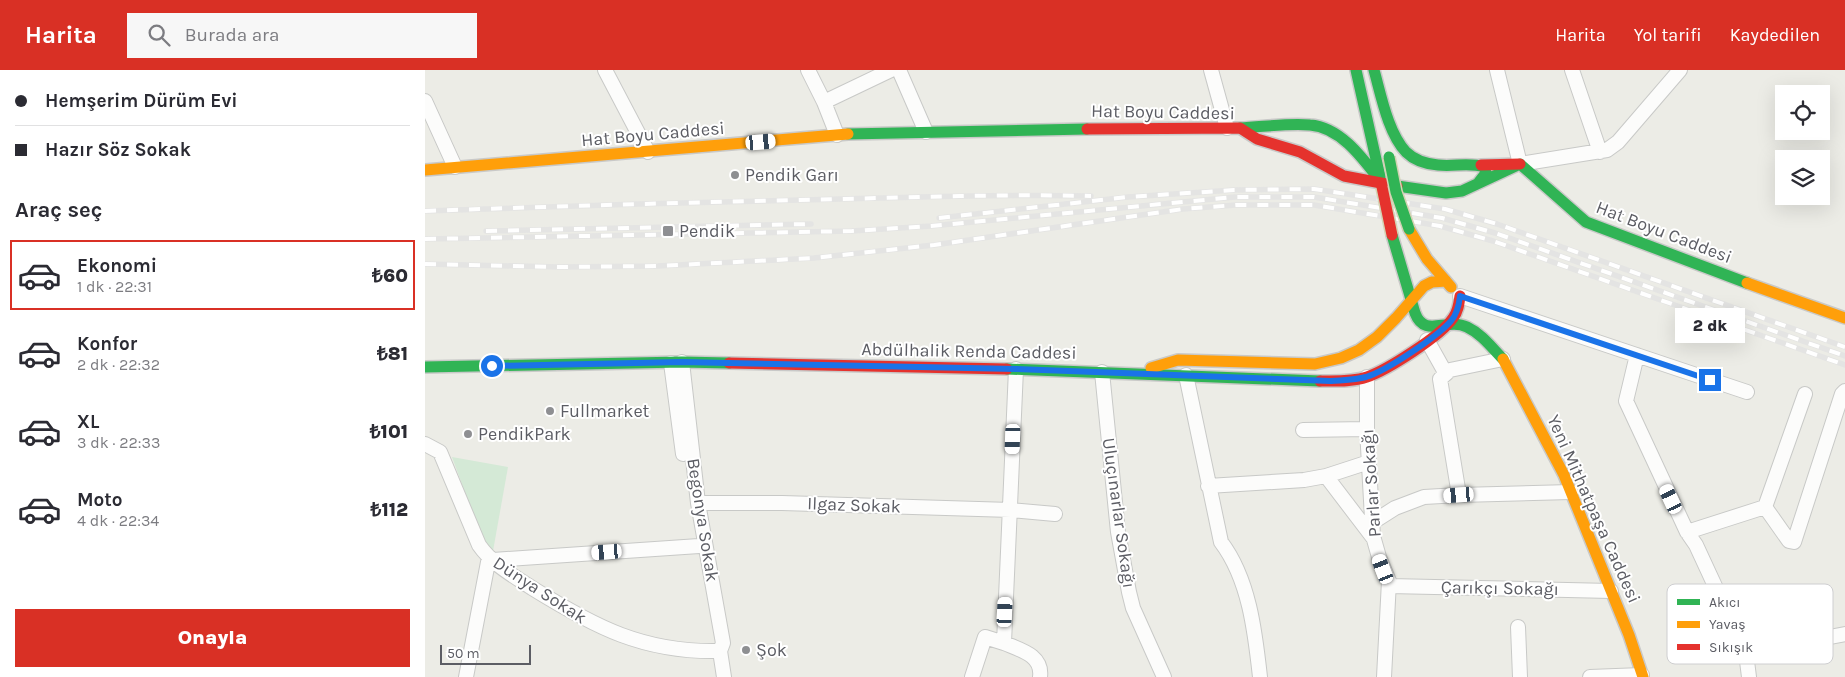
<!DOCTYPE html>
<html lang="tr">
<meta charset="utf-8">
<style>
body{margin:0;font-family:Karla,sans-serif;background:#f7f7f7;color:#2b2b33;height:100vh;display:flex;flex-direction:column;font-size:19px;white-space:nowrap}
*{box-sizing:border-box;margin:0}
p{font-size:16px;color:#7c7c81}
.icon{flex:none;width:28px;height:28px;fill:none;stroke:currentColor;stroke-width:2;stroke-linecap:round;stroke-linejoin:round}
.map{position:relative;flex:1;overflow:hidden}
.details{display:flex;flex-direction:column;background:#fff;width:425px}
.details>*{flex:none}
.banner{display:grid;align-content:center;height:110px;padding:0 15px;background:#fff}
.tools{position:absolute;left:1350px;top:15px;display:grid;gap:10px}
.tools a{display:grid;place-items:center;width:55px;height:55px;border-radius:0px;background:#fff;box-shadow:0 5px 20px #0002;font-size:25px}
.scale{position:absolute;left:15px;bottom:12px;width:91px;box-sizing:border-box;padding-left:5px;border:2px solid #5c5d64;border-top:0;font-size:14px;line-height:18px;white-space:nowrap;color:#5c5d64;-webkit-text-stroke:4px #fff;paint-order:stroke}
.end{position:absolute;width:22px;height:22px;margin:-11px;border:6px solid #1a73e8;background:#fff;box-shadow:0 0 0 2px #fff}
.from{border-radius:50%}
.bubble{position:absolute;height:35px;border-radius:0px;background:#fff;box-shadow:0 5px 20px #0002;font-size:16px;font-weight:800;line-height:35px;text-align:center}
.car{position:absolute;width:15px;height:30px;margin:-15px -8px;border-radius:6px;box-shadow:0 0 4px 1px #0007;background:linear-gradient(#fff 24%,#345 0 40%,#fff 0 76%,#345 0 86%,#fff 0)}
.banner b{display:flex;align-items:center;gap:18px;height:48px;font-size:19px}
.banner b+b{border-top:1px solid #e1e1e2}
.banner i{width:12px;height:12px;background:#2b2b33}
ul{padding:0;list-style:none}
li{display:flex;align-items:center;gap:15px;height:70px;margin:0 10px 8px;padding:0 5px;border:2px solid transparent;border-radius:0px}
li div{flex:1}
li b{display:block;font-size:19px}
li em{font-style:normal;font-weight:800}
li.selected{border-color:#d93025}
li>.icon{width:45px;height:45px;stroke-width:1.5}
h2{padding:0 15px;font-size:22px;line-height:60px}
.cta{display:flex;gap:10px;margin-top:auto;padding:10px 15px}
.cta a{flex:1;height:58px;border-radius:0px;background:#d93025;color:#fff;font-size:20px;font-weight:800;line-height:58px;text-align:center}
header{display:flex;align-items:center;gap:30px;box-sizing:border-box;height:70px;padding:0 25px;background:#d93025;color:#fff}
header strong{font-size:24px}
nav{display:flex;gap:28px;margin-inline-start:auto;font-size:18px}
.search{width:350px;height:45px;background:#f7f7f7;display:flex;align-items:center;gap:12px;box-sizing:border-box;padding:0 18px;border-radius:0px;color:#7c7c81;font-size:19px}
main{display:flex;flex:1;min-height:0}
.map>svg:first-child{display:block}
.green{fill:#d4e9d6}
.lines{fill:none;stroke-linecap:round;stroke-linejoin:round}
.street-casing{stroke:#c8c9c7;stroke-width:16}
.fast-casing{stroke:#c9c9c8;stroke-width:14}
.slow-casing{stroke:#c9c9c8;stroke-width:14}
.jam-casing{stroke:#c9c9c8;stroke-width:14}
.street{stroke:#fcfcfb;stroke-width:14}
.fast{stroke:#30b455;stroke-width:11}
.slow{stroke:#ff9f0a;stroke-width:11}
.jam{stroke:#e5322d;stroke-width:11}
.rail-casing{stroke:#e4e4e3;stroke-width:5.5}
.rail{stroke:#fff;stroke-width:4;stroke-dasharray:11;stroke-linecap:butt}
.fast-bridge-casing{stroke:#d4d3b4;stroke-width:14;stroke-linecap:butt}
.jam-bridge-casing{stroke:#d4d3b4;stroke-width:14;stroke-linecap:butt}
.fast-bridge{stroke:#30b455;stroke-width:11}
.jam-bridge{stroke:#e5322d;stroke-width:11}
.route{stroke:#1a73e8;stroke-width:6}
.poi-dot{fill:#8e8f92;stroke:#fff;stroke-width:2}
.labels{text-anchor:middle;dominant-baseline:central;stroke-width:4;stroke-linejoin:round;paint-order:stroke}
.street-label{font-size:18px;fill:#5c5d64;stroke:#fff}
.poi-label{font-size:18px;fill:#5c5d64;stroke:#fff;text-anchor:start}
.key{fill:#fff;stroke:#ceced0;stroke-width:1}
.key-label{font-size:14px;fill:#5c5d64}
</style>
<header>
<strong>Harita</strong>
<div class="search"><svg class="icon" aria-label="search" viewBox="0 0 24 24"><circle cx="10" cy="10" r="6"/><path d="M15 15l6 6"/></svg>Burada ara</div>
<nav><a>Harita</a><a>Yol tarifi</a><a>Kaydedilen</a></nav>
</header>
<main>
<section class="details">
<div class="banner">
<b><i class="from"></i>Hemşerim Dürüm Evi</b>
<b><i></i>Hazır Söz Sokak</b>
</div>
<h2>Araç seç</h2>
<ul>
<li class="selected"><svg class="icon" aria-label="car" viewBox="0 0 24 24"><path d="M5 17H2v-5l4-1 3-4h7l3 4 3 1v5h-3M9 17h6M6 11h13"/><circle cx="7" cy="17" r="2"/><circle cx="17" cy="17" r="2"/></svg><div><b>Ekonomi</b><p>1 dk · 22:31</p></div><em>₺60</em></li>
<li><svg class="icon" aria-label="car" viewBox="0 0 24 24"><path d="M5 17H2v-5l4-1 3-4h7l3 4 3 1v5h-3M9 17h6M6 11h13"/><circle cx="7" cy="17" r="2"/><circle cx="17" cy="17" r="2"/></svg><div><b>Konfor</b><p>2 dk · 22:32</p></div><em>₺81</em></li>
<li><svg class="icon" aria-label="car" viewBox="0 0 24 24"><path d="M5 17H2v-5l4-1 3-4h7l3 4 3 1v5h-3M9 17h6M6 11h13"/><circle cx="7" cy="17" r="2"/><circle cx="17" cy="17" r="2"/></svg><div><b>XL</b><p>3 dk · 22:33</p></div><em>₺101</em></li>
<li><svg class="icon" aria-label="car" viewBox="0 0 24 24"><path d="M5 17H2v-5l4-1 3-4h7l3 4 3 1v5h-3M9 17h6M6 11h13"/><circle cx="7" cy="17" r="2"/><circle cx="17" cy="17" r="2"/></svg><div><b>Moto</b><p>4 dk · 22:34</p></div><em>₺112</em></li>
</ul>
<div class="cta"><a>Onayla</a></div>
</section>
<div class="map">
<svg width="1420" height="607" viewBox="0 0 1420 607">
<rect width="100%" height="100%" fill="#ecece6"/>
<!-- green -->
<path class="green" d="M 27,387 L 83,397 L 68,481 L 66,483 L 61,480 Z"/>
<g class="lines">
<!-- street casing -->
<g class="street-casing">
<path id="street" d="M 180,0 L 223,82
M 383,0 L 399,32 L 412,65
M 474,0 L 501,62
M 786,0 L 802,58
M 1072,0 L 1095,94 L 1182,80 L 1193,72 L 1255,0
M 1147,0 L 1175,82
M 0,31 L 30,97
M 399,32 L 466,0
M 1035,226 L 1322,322
M 1002,270 L 1021,304
M 1212,285 L 1201,331 L 1262,462 L 1271,475 L 1321,583 L 1324,607
M 257,292 L 273,433 L 298,573 L 295,581 L 299,607
M 246,293 L 258,384
M 677,302 L 693,462 L 704,522 L 708,538 L 739,607
M 761,305 L 796,472 C 824,509 830,561 835,607
M 942,307 L 942,359 L 948,466 L 954,487 L 964,511 L 959,607
M 878,360 L 942,359
M 0,374 L 15,382 L 54,475 C 67,494 89,506 107,518 C 170,557 219,583 295,581
M 901,406 L 949,469
M 783,416 L 879,410 L 901,406 L 944,392
M 1034,425 L 1015,309 L 1025,300 L 1078,289
M 273,433 L 357,433 L 586,440 L 630,444
M 1340,437 L 1364,471 L 1369,472 L 1417,324 L 1420,321
M 948,452 L 970,438 L 999,427 L 1034,425 L 1146,422
M 1262,462 L 1340,437 L 1380,324
M 68,490 L 274,476
M 964,516 L 1186,521
M 1093,557 L 1095,607
M 579,573 C 595,580 618,585 615,607
M 1321,583 L 1420,564
M 41,607 L 64,487
M 547,607 L 560,567 L 579,573 L 591,299
M 1165,607 L 1217,605"/>
</g>
<!-- fast casing -->
<g class="fast-casing">
<path id="fast" d="M 931,0 L 955,107
M 949,0 C 956,25 963,63 981,82 C 989,90 1002,94 1013,95 C 1029,97 1044,92 1059,97 L 1061,103 L 1054,112
M 815,58 C 838,57 862,53 885,55 C 916,57 939,90 956,112
M 423,64 L 662,59
M 972,116 L 1021,123 L 1037,121 L 1095,94 L 1161,152 L 1322,213
M 967,165 L 990,243 C 1000,269 1021,247 1042,257 C 1057,264 1067,278 1078,289
M 0,297 L 257,292 L 304,293
M 582,299 L 895,311"/>
</g>
<!-- slow casing -->
<g class="slow-casing">
<path id="slow" d="M 0,100 L 423,64
M 984,159 L 1002,189 L 1026,217
M 1322,213 L 1420,248
M 1078,289 L 1139,405 L 1204,565 L 1218,607
M 726,298 L 753,290 L 890,294 L 916,288 L 934,280 L 952,267 L 971,248 L 999,216 L 1007,212 L 1021,211"/>
</g>
<!-- jam casing -->
<g class="jam-casing">
<path id="jam" d="M 662,59 L 815,58 L 832,69 L 875,82 L 919,106 L 972,116
M 1056,95 L 1095,94
M 304,293 L 582,299
M 895,311 C 910,311 927,312 942,307 C 962,300 1016,266 1028,248 C 1033,242 1034,234 1035,226"/>
</g>
<!-- street -->
<use href="#street" class="street"/>
<!-- fast -->
<use href="#fast" class="fast"/>
<!-- slow -->
<use href="#slow" class="slow"/>
<!-- jam -->
<use href="#jam" class="jam"/>
<!-- rail casing -->
<g class="rail-casing">
<path id="rail" d="M 0,141 C 139,136 277,132 416,129 C 499,127 583,124 666,126
M 514,148 L 703,127 L 809,120 L 889,119 L 1020,139 L 1072,154 L 1420,277
M 61,161 L 386,154
M 0,169 L 427,161 L 506,156 L 810,127 L 889,127 L 1017,148 L 1070,163 L 1420,286
M 0,194 L 135,197 L 233,196 L 389,188 L 509,175 L 758,139 L 811,135 L 889,135 L 1015,156 L 1068,171 L 1420,295"/>
</g>
<!-- rail -->
<use href="#rail" class="rail"/>
<!-- fast-bridge casing -->
<g class="fast-bridge-casing">
<path id="fast-bridge" d="M 964,87 L 971,122 L 984,159"/>
</g>
<!-- jam-bridge casing -->
<g class="jam-bridge-casing">
<path id="jam-bridge" d="M 957,117 L 967,165"/>
</g>
<!-- fast-bridge -->
<use href="#fast-bridge" class="fast-bridge"/>
<!-- jam-bridge -->
<use href="#jam-bridge" class="jam-bridge"/>
</g>
<g class="lines">
<!-- route -->
<path class="route" d="M 67,296 L 257,292 L 591,299 L 906,311 C 918,310 930,310 941,307 C 961,301 1012,267 1026,251 C 1032,244 1034,235 1035,226 L 1285,310"/>
</g>
<!-- markers -->
<g class="poi-dot">
<circle cx="310" cy="105" r="5"/>
<rect x="237" y="155" width="12" height="12" rx="2.5"/>
<circle cx="125" cy="341" r="5"/>
<circle cx="43" cy="364" r="5"/>
<circle cx="321" cy="580" r="5"/>
</g>
<g class="labels">
<!-- street labels -->
<g class="street-label">
<text transform="translate(738 42) rotate(1)">Hat Boyu Caddesi</text>
<text transform="translate(228 64) rotate(-5)">Hat Boyu Caddesi</text>
<text transform="translate(1239 162) rotate(21)">Hat Boyu Caddesi</text>
<text transform="translate(544 281) rotate(1)">Abdülhalik Renda Caddesi</text>
<text transform="translate(946 413) rotate(-94)">Parlar Sokağı</text>
<text transform="translate(429 435) rotate(2)">Ilgaz Sokak</text>
<text transform="translate(1169 439) rotate(66)">Yeni Mithatpaşa Caddesi</text>
<text transform="translate(694 443) rotate(82)">Uluçınarlar Sokağı</text>
<text transform="translate(278 450) rotate(81)">Begonya Sokak</text>
<text transform="translate(1075 518) rotate(1)">Çarıkçı Sokağı</text>
<text transform="translate(115 520) rotate(33)">Dünya Sokak</text>
</g>
<!-- poi labels -->
<g class="poi-label">
<text x="320" y="105">Pendik Garı</text>
<text x="254" y="161">Pendik</text>
<text x="135" y="341">Fullmarket</text>
<text x="53" y="364">PendikPark</text>
<text x="331" y="580">Şok</text>
</g>
</g>
<!-- legend -->
<rect x="1242" y="514" width="166" height="80" rx="8" class="key"/>
<rect x="1252" y="529" width="23" height="6" fill="#30b455"/>
<rect x="1252" y="551" width="23" height="7" fill="#ff9f0a"/>
<rect x="1252" y="574" width="23" height="6" fill="#e5322d"/>
<g class="key-label">
<text x="1284" y="537">Akıcı</text>
<text x="1284" y="559">Yavaş</text>
<text x="1284" y="582">Sıkışık</text>
</g>
</svg>
<div class="tools">
<a><svg class="icon" aria-label="locate" viewBox="0 0 24 24"><circle cx="12" cy="12" r="6"/><path d="M12 2v4M12 18v4M2 12h4M18 12h4"/></svg></a>
<a><svg class="icon" aria-label="layers" viewBox="0 0 24 24"><path d="M12 4l9 5-9 5-9-5zM3 14l9 5 9-5"/></svg></a>
</div>
<div class="scale">50 m</div>
<i class="end from" style="left:67px;top:296px"></i>
<i class="end" style="left:1285px;top:310px"></i>
<div class="bubble" style="left:1250px;top:238px;width:70px">2 dk</div>
<i class="car" style="left:336px;top:72px;rotate:85deg"></i>
<i class="car" style="left:588px;top:369px;rotate:182deg"></i>
<i class="car" style="left:1034px;top:425px;rotate:266deg"></i>
<i class="car" style="left:1246px;top:429px;rotate:335deg"></i>
<i class="car" style="left:182px;top:482px;rotate:266deg"></i>
<i class="car" style="left:958px;top:499px;rotate:339deg"></i>
<i class="car" style="left:580px;top:542px;rotate:3deg"></i>
</div>
</main>
